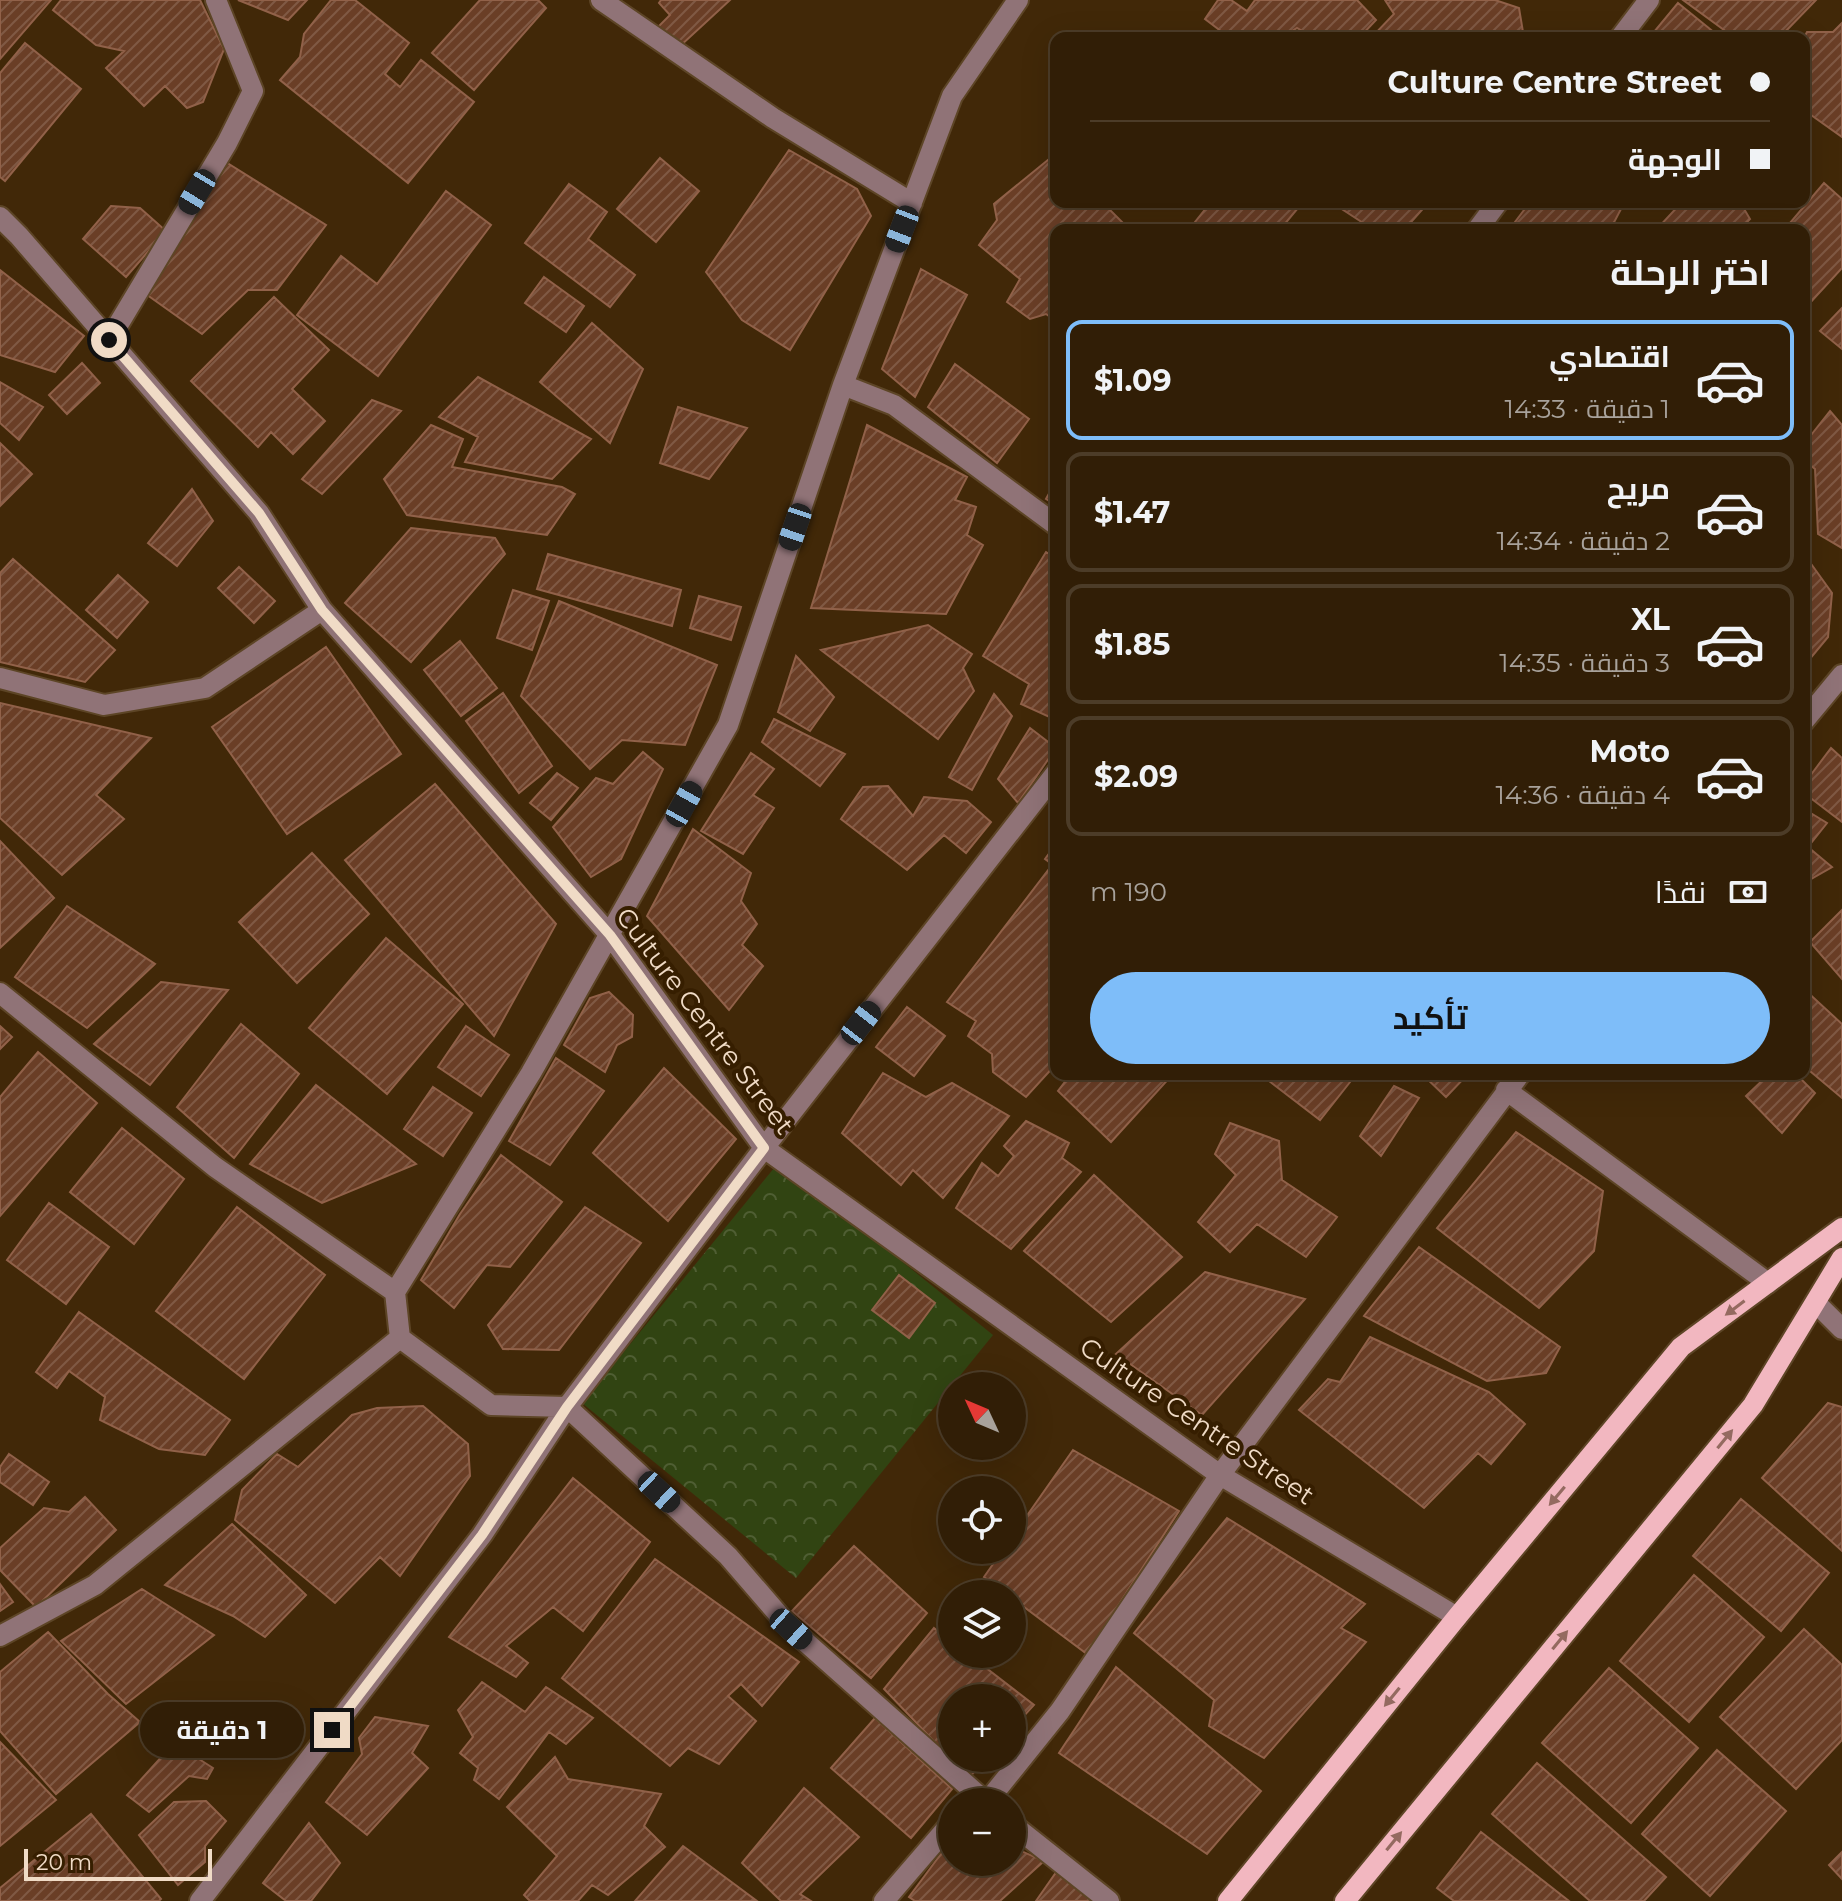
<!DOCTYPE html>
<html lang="ar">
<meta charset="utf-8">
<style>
body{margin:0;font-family:Montserrat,Cairo,sans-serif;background:#392710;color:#f1f3f6;direction:rtl;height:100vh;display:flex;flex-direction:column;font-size:30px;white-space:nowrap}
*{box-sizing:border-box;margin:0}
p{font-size:26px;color:#a8a29b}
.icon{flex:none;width:44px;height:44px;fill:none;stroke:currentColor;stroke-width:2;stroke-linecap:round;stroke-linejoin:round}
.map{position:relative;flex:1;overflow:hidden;direction:ltr}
.drawer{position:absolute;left:1050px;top:224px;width:760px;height:856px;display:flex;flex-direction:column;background:#311e06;border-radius:16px;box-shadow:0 8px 32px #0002,0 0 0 2px #4c3c28;direction:rtl}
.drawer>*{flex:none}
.top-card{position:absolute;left:1050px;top:32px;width:760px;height:176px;border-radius:16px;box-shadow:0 8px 32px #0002,0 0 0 2px #4c3c28;direction:rtl;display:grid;align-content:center;height:176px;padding:0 40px;background:#311e06}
.needle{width:52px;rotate:314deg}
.tools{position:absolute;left:938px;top:1372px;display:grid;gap:16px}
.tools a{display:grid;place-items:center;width:88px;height:88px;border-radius:50%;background:#311e06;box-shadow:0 8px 32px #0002,0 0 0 2px #4c3c28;font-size:40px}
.scale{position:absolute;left:24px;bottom:20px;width:188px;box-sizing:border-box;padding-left:8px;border:4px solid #f0dbc6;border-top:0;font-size:22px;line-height:28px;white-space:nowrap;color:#f0dbc6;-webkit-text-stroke:6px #361e00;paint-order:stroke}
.end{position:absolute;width:36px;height:36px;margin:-18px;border:10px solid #f0dbc6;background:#111;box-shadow:0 0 0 4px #111}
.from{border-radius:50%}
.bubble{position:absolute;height:56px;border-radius:28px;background:#311e06;box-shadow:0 8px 32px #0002,0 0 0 2px #4c3c28;font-size:26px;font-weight:700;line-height:56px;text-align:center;direction:rtl}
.car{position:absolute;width:24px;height:48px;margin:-24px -12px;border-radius:10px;box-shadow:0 0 6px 2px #0007;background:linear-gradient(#222 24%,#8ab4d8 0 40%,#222 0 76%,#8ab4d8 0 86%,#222 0)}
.top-card b{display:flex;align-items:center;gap:28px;height:76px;font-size:30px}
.top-card b+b{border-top:2px solid #4c3c28}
.top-card i{width:20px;height:20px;background:#f1f3f6}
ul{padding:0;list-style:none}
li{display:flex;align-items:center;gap:24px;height:120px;margin:0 16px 12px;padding:0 24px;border:4px solid #4c3c28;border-radius:16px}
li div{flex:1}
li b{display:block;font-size:30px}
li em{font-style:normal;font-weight:700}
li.selected{border-color:#7ebdf9}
li>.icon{width:72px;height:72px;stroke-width:1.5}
h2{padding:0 40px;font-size:36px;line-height:96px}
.pay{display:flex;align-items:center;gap:20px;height:88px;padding:0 40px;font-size:30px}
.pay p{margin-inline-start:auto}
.cta{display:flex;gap:16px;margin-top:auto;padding:16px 40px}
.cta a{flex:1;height:92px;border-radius:48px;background:#7ebdf9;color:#111;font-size:32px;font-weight:700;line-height:92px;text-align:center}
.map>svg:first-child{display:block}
.park{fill:url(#park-crowns)}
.building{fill:url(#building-hatch);stroke:#916149;stroke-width:2}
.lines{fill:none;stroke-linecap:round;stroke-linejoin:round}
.minor-casing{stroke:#5d4526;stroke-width:24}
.major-casing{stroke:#5d4526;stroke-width:24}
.minor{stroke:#907377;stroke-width:20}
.major{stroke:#f2b7c0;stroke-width:20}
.oneway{fill:#946a60}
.route{stroke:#f0dbc6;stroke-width:10}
.labels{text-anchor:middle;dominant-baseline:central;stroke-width:8;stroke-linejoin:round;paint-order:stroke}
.street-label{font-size:26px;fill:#f0dbc6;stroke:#361e00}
</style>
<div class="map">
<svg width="1842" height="1901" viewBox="0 0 1842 1901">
<defs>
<pattern id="park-crowns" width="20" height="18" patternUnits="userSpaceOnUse" patternTransform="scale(2)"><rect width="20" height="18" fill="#314412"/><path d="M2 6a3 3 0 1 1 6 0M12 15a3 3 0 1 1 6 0" fill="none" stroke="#4f5e33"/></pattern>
<pattern id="building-hatch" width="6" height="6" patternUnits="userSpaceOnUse" patternTransform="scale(2)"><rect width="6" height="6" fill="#6a3e26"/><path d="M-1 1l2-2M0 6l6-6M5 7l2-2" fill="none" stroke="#805944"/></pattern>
</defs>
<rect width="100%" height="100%" fill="#412808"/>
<!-- park -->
<path class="park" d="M 779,1162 L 993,1335 L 796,1578 L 582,1403 Z"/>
<!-- building -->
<path class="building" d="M 0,0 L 51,0 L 0,59 Z
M 61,0 L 200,0 L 224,49 L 203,102 L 187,108 L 165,86 L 144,106 L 106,68 L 124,51 L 96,45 L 53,10 Z
M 238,0 L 307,0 L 288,20 Z
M 331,0 L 355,0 L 409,43 L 385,74 L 400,87 L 421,60 L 474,102 L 408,183 L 280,80 L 300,57 L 304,34 Z
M 480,0 L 538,0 L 546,8 L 474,90 L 432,53 Z
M 661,0 L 730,0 L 679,47 L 655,30 L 670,15 L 659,3 Z
M 1218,0 L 1231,0 L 1247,11 L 1255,0 L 1357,0 L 1376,20 L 1359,38 L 1314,38 L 1297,28 L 1281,38 L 1230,38 L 1205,19 Z
M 1385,0 L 1495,0 L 1519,8 L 1524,38 L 1440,38 L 1431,31 L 1425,38 L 1371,38 L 1394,14 Z
M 1683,0 L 1816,0 L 1782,35 L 1767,38 L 1735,38 Z
M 1678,3 L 1721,38 L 1649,38 Z
M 1842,23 L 1842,137 L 1804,110 L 1804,38 L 1807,32 L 1833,32 Z
M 25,43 L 81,89 L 5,181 L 0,177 L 0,73 Z
M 789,150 L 857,189 L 871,216 L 790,350 L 742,320 L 706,272 Z
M 1054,155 L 1056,202 L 1102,202 L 1130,230 L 1056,230 L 1056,321 L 1046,314 L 1030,319 L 1007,302 L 1020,279 L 979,245 L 997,220 L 994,204 Z
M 660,158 L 699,191 L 656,242 L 617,209 Z
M 221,159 L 326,225 L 277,290 L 248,290 L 202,334 L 143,292 Z
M 1824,183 L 1842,199 L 1842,268 L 1809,304 L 1804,298 L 1804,230 L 1784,230 Z
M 569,184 L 607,212 L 588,239 L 635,275 L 610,307 L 525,243 Z
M 446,191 L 491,225 L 378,376 L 297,315 L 341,256 L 377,284 Z
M 1211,202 L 1303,202 L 1283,226 L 1287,230 L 1195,230 L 1191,227 Z
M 1331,202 L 1429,202 L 1404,230 L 1374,230 Z
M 1530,202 L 1606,202 L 1621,209 L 1610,230 L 1509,230 Z
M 1682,202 L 1740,202 L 1750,219 L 1739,230 L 1656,230 Z
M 111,206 L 140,208 L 166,231 L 126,277 L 83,239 Z
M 921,269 L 967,295 L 915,397 L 882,369 Z
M 0,270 L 84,336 L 55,372 L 0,355 Z
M 544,277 L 584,306 L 566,332 L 525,303 Z
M 274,297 L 329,350 L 292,389 L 325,421 L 293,454 L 271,432 L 258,447 L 191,381 Z
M 1842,308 L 1842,349 L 1820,331 Z
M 592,323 L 643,369 L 610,443 L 540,382 Z
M 82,363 L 100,383 L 67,414 L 49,395 Z
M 955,364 L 1029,419 L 997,463 L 928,407 Z
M 478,377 L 591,439 L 552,479 L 465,462 L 478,437 L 439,417 Z
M 0,382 L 43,407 L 19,440 L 0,423 Z
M 372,400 L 401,411 L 322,494 L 302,479 Z
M 678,407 L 747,428 L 709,479 L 660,463 Z
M 1830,411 L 1842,425 L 1842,548 L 1818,534 L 1815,469 L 1804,460 L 1804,444 Z
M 431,425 L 463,439 L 452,467 L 562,487 L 575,494 L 547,535 L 407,515 L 384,479 Z
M 867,425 L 967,477 L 955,500 L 976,507 L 967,535 L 983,545 L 946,614 L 811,608 Z
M 0,443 L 32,474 L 0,506 Z
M 1056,481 L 1056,505 L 1046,499 Z
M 192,489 L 213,521 L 177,566 L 148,543 Z
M 411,528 L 495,538 L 505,554 L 411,662 L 345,603 Z
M 1046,552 L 1056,558 L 1056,720 L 1021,704 L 1029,684 L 983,656 Z
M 548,554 L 681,590 L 672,626 L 537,589 Z
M 1804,554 L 1832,593 L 1828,637 L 1804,666 Z
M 13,559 L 115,650 L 85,682 L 0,662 L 0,573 Z
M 239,567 L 275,601 L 254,623 L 218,588 Z
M 118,575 L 148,602 L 117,638 L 86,610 Z
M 513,590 L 549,601 L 532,650 L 497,638 Z
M 699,596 L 741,607 L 731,640 L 690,628 Z
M 559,601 L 717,665 L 685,745 L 622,740 L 590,769 L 521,696 Z
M 928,625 L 972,654 L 963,668 L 974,691 L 938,739 L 821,650 Z
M 460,641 L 497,688 L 461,716 L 424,670 Z
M 326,647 L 401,754 L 287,834 L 212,727 Z
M 796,656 L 834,697 L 810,731 L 778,712 Z
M 503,693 L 552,766 L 519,793 L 466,721 Z
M 994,694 L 1012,716 L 972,790 L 949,777 Z
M 0,703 L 151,738 L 96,795 L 124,819 L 62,875 L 0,818 Z
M 774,719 L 845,754 L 820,786 L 762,742 Z
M 1030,728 L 1056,748 L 1018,803 L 998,779 Z
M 1831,748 L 1842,758 L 1842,822 L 1804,793 L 1804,784 Z
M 643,752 L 663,769 L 621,859 L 591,877 L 553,827 L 596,778 L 613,784 Z
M 751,753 L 774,769 L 753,795 L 774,808 L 743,854 L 701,831 Z
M 557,773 L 578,788 L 551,820 L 530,803 Z
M 435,784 L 556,924 L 494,1036 L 345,860 Z
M 888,786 L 913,816 L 924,797 L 967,801 L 991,822 L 966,853 L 944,835 L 907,870 L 841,819 L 863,787 Z
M 1804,809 L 1827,823 L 1808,847 L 1832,867 L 1804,883 Z
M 693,829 L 751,873 L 741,901 L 757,924 L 742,945 L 763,966 L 729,1010 L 647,916 Z
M 0,841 L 54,898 L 0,948 Z
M 1056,844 L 1056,867 L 1045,859 Z
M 312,853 L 369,914 L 297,983 L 239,922 Z
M 1049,869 L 1056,875 L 1056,1064 L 1026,1097 L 993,1072 L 992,1054 L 968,1036 L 976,1021 L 947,1002 Z
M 67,906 L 155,964 L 87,1028 L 15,977 Z
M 1842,910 L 1842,979 L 1810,942 Z
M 386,938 L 463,1004 L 387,1094 L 309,1028 Z
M 161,982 L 228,990 L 150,1085 L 94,1044 Z
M 1804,989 L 1842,1024 L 1842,1098 L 1804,1066 Z
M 609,992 L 633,1015 L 632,1037 L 617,1045 L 605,1072 L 564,1045 L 590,998 Z
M 907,1007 L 945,1036 L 914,1076 L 876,1047 Z
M 241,1024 L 299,1074 L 234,1158 L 177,1107 Z
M 0,1026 L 12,1037 L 0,1049 Z
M 466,1026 L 509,1055 L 481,1096 L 438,1067 Z
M 38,1052 L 97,1103 L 0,1216 L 0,1097 Z
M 556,1058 L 604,1091 L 550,1165 L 509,1141 Z
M 664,1068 L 736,1139 L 668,1221 L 593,1153 Z
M 883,1073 L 926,1097 L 952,1083 L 1009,1116 L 943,1198 L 913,1170 L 901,1185 L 842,1133 Z
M 1071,1074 L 1173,1074 L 1111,1142 L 1058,1091 Z
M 1260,1074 L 1354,1074 L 1354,1077 L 1320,1120 Z
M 1422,1074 L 1468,1074 L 1446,1097 Z
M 1769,1074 L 1796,1074 L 1815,1093 L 1782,1133 L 1746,1096 Z
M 316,1085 L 416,1164 L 322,1203 L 250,1164 Z
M 1394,1086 L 1419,1098 L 1381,1156 L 1360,1136 Z
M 433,1087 L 472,1113 L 443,1156 L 404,1129 Z
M 1026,1121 L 1069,1143 L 1062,1158 L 1081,1172 L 1011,1249 L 956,1208 L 982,1163 L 998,1176 L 1014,1156 L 1004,1146 Z
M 1230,1123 L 1279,1141 L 1282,1180 L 1337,1217 L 1306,1257 L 1257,1224 L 1230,1252 L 1198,1222 L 1236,1175 L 1215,1154 Z
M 122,1128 L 184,1179 L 134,1244 L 70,1192 Z
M 1516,1132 L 1603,1191 L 1594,1251 L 1539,1308 L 1437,1228 Z
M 501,1155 L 562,1202 L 510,1267 L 487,1265 L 454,1308 L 421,1280 L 460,1214 Z
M 1094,1175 L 1182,1257 L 1111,1322 L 1024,1251 Z
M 49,1203 L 109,1247 L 66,1304 L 7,1260 Z
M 237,1207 L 325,1275 L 244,1379 L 156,1311 Z
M 585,1207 L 641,1243 L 559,1350 L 503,1349 L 488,1325 Z
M 1419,1247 L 1560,1347 L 1546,1373 L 1487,1381 L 1364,1316 Z
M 1205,1272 L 1305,1299 L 1202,1415 L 1116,1354 Z
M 899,1275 L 935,1303 L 909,1338 L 872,1310 Z
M 79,1312 L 230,1420 L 205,1455 L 159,1449 L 100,1420 L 105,1397 L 69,1371 L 57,1388 L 36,1372 Z
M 1370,1337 L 1489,1392 L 1525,1424 L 1491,1464 L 1478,1453 L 1424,1508 L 1299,1410 L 1328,1379 L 1340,1382 Z
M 1828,1403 L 1842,1407 L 1842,1551 L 1762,1478 Z
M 423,1406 L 468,1444 L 470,1476 L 400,1576 L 380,1557 L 335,1603 L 235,1520 L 242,1490 L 277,1454 L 298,1467 L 352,1415 L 377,1408 Z
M 1073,1450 L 1179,1511 L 1087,1654 L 1012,1598 L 1012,1594 L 1007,1594 L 984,1577 L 1003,1550 L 1012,1550 L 1012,1537 Z
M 9,1454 L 49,1482 L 33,1505 L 0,1482 L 0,1467 Z
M 573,1478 L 650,1542 L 583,1631 L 553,1607 L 506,1646 L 528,1663 L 516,1677 L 449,1637 Z
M 85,1497 L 116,1530 L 36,1607 L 0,1570 L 0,1548 L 44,1508 L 69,1512 Z
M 1741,1499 L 1829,1573 L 1781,1631 L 1693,1556 Z
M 1227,1518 L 1365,1604 L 1341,1628 L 1366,1642 L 1264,1758 L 1209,1726 L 1214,1700 L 1134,1633 Z
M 232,1524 L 306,1595 L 265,1637 L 233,1616 L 165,1585 Z
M 854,1546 L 927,1613 L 871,1678 L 792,1611 Z
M 655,1559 L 799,1662 L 762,1706 L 741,1684 L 728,1696 L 756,1721 L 719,1764 L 688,1748 L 670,1766 L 562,1678 Z
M 1694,1575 L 1764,1637 L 1689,1722 L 1620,1661 Z
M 0,1584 L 13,1602 L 0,1611 Z
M 142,1589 L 214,1635 L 126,1704 L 61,1641 Z
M 934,1628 L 952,1642 L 952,1654 L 968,1654 L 1034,1705 L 1012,1729 L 1012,1698 L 952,1698 L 952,1758 L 986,1758 L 969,1778 L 884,1689 Z
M 1804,1629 L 1842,1665 L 1842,1740 L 1796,1789 L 1720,1717 Z
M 48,1632 L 108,1694 L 140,1722 L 56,1794 L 0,1731 L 0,1672 Z
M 1116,1667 L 1261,1791 L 1207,1854 L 1059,1753 Z
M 1609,1668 L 1698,1748 L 1631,1823 L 1542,1743 Z
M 482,1682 L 525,1712 L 546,1687 L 593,1718 L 566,1744 L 549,1732 L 499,1799 L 474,1780 L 478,1768 L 460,1753 L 473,1737 L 458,1710 Z
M 375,1717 L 428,1726 L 412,1753 L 428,1768 L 367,1835 L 326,1802 L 362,1754 L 359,1738 Z
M 875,1718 L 952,1789 L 911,1838 L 831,1768 Z
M 0,1742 L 56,1800 L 0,1846 Z
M 174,1743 L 213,1768 L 207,1779 L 189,1776 L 149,1812 L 127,1795 Z
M 1717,1750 L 1786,1811 L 1710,1896 L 1642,1834 Z
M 555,1757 L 568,1779 L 661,1794 L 644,1826 L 665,1847 L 608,1895 L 592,1885 L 578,1901 L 530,1901 L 524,1895 L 557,1856 L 507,1807 Z
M 1537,1763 L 1666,1877 L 1644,1901 L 1590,1901 L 1492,1814 Z
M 804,1788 L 859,1837 L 800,1894 L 811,1901 L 781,1901 L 742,1863 Z
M 206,1801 L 226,1821 L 205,1846 L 205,1862 L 178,1885 L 139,1835 L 174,1802 Z
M 91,1814 L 161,1899 L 159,1901 L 0,1901 L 0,1888 Z
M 309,1823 L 340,1863 L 311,1901 L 286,1901 L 263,1883 Z
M 1481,1832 L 1569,1901 L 1454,1901 L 1437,1888 Z
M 952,1839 L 952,1862 L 1012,1862 L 1012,1847 L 1044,1861 L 1000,1901 L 915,1901 L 909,1897 Z
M 683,1846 L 757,1901 L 635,1901 Z
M 1842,1852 L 1842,1879 L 1829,1865 Z
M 1057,1871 L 1095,1901 L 1036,1901 Z"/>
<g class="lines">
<!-- minor casing -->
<g class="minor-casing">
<path id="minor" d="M 601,0 L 773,118 L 912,203
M 1620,38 L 1649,0
M 0,217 L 19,236 L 259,513 L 322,610 L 610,935 L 764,1148 L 1220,1475 L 1457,1617
M 1477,230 L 1498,202
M 109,340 L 227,143 L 253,91 L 216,0
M 843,385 L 894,405 L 1056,525
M 0,678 L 104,705 L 205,688 L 322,610
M 1804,721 L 1842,675
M 0,993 L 215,1167 L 395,1292
M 1506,1090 L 1768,1283
M 1816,1303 L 1842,1329
M 400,1338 L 395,1292 L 531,1073 L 728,725 L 843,385 L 952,96 L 1018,0
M 0,1636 L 95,1585 L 400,1338 L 491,1405 L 567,1407 L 728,1556 L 791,1629 L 986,1802
M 987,1802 L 1060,1711 L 1220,1475 L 1520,1074
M 1012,1824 L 1109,1901
M 200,1901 L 482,1535 L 567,1407 L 764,1148 L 1056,773
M 884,1901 L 952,1822"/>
</g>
<!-- major casing -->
<g class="major-casing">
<path id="major" d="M 1228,1901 L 1457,1617 L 1681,1347 L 1842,1228
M 1345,1901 L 1753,1405 L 1842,1258"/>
</g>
<!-- minor -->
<use href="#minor" class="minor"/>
<!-- major -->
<use href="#major" class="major"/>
</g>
<!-- one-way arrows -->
<defs><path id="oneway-solid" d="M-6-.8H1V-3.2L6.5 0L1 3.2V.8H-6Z" transform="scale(2)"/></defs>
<g class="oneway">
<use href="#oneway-solid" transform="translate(1735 1308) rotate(143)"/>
<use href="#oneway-solid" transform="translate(1725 1439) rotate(-51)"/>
<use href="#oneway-solid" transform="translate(1557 1496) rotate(130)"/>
<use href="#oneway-solid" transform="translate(1560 1640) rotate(-51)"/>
<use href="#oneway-solid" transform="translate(1392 1697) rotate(129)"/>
<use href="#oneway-solid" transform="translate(1394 1841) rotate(-51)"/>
</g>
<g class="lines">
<!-- route -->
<path class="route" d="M 109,340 L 259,513 L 322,610 L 610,935 L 764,1148 L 567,1407 L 482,1535 L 332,1730"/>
</g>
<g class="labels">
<!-- street labels -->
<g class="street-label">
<text transform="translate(705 1021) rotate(53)">Culture Centre Street</text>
<text transform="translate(1197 1421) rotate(34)">Culture Centre Street</text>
</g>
</g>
</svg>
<div class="tools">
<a><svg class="needle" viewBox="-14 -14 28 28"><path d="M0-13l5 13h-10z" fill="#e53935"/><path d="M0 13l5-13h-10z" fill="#a8a29b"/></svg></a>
<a><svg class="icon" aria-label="locate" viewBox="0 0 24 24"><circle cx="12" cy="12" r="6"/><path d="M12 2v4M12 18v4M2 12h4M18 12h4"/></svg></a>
<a><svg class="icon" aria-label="layers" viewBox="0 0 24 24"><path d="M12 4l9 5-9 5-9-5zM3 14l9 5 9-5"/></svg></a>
<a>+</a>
<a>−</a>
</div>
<div class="scale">20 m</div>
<i class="end from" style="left:109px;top:340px"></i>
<i class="end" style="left:332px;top:1730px"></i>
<div class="bubble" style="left:140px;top:1702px;width:164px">1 دقيقة</div>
<i class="car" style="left:197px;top:192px;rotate:211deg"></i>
<i class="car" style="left:902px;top:229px;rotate:201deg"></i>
<i class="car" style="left:795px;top:527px;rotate:199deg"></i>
<i class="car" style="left:684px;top:804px;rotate:29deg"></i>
<i class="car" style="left:861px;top:1023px;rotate:38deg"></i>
<i class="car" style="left:659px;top:1492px;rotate:133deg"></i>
<i class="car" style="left:791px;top:1629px;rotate:132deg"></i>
<div class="top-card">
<b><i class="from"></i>Culture Centre Street</b>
<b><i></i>الوجهة</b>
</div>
<section class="drawer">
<h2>اختر الرحلة</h2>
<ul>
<li class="selected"><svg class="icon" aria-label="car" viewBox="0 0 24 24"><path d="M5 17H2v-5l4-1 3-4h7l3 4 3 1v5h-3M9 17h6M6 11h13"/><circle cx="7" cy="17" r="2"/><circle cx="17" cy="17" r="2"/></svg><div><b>اقتصادي</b><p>1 دقيقة · 14:33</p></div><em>$1.09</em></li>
<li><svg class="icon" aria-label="car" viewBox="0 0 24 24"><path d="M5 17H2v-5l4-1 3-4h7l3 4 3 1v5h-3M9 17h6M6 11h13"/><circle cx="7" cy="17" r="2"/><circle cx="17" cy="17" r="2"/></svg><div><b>مريح</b><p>2 دقيقة · 14:34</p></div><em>$1.47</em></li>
<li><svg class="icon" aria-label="car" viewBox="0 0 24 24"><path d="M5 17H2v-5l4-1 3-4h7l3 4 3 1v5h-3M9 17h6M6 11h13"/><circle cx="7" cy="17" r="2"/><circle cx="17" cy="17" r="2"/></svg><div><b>XL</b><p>3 دقيقة · 14:35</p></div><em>$1.85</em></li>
<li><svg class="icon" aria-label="car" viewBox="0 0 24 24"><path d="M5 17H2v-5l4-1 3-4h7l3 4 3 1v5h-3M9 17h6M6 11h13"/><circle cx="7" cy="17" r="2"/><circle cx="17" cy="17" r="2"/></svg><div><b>Moto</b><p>4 دقيقة · 14:36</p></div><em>$2.09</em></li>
</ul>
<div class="pay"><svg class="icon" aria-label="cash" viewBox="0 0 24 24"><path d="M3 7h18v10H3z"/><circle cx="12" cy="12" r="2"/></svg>نقدًا<p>190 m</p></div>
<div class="cta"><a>تأكيد</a></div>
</section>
</div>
